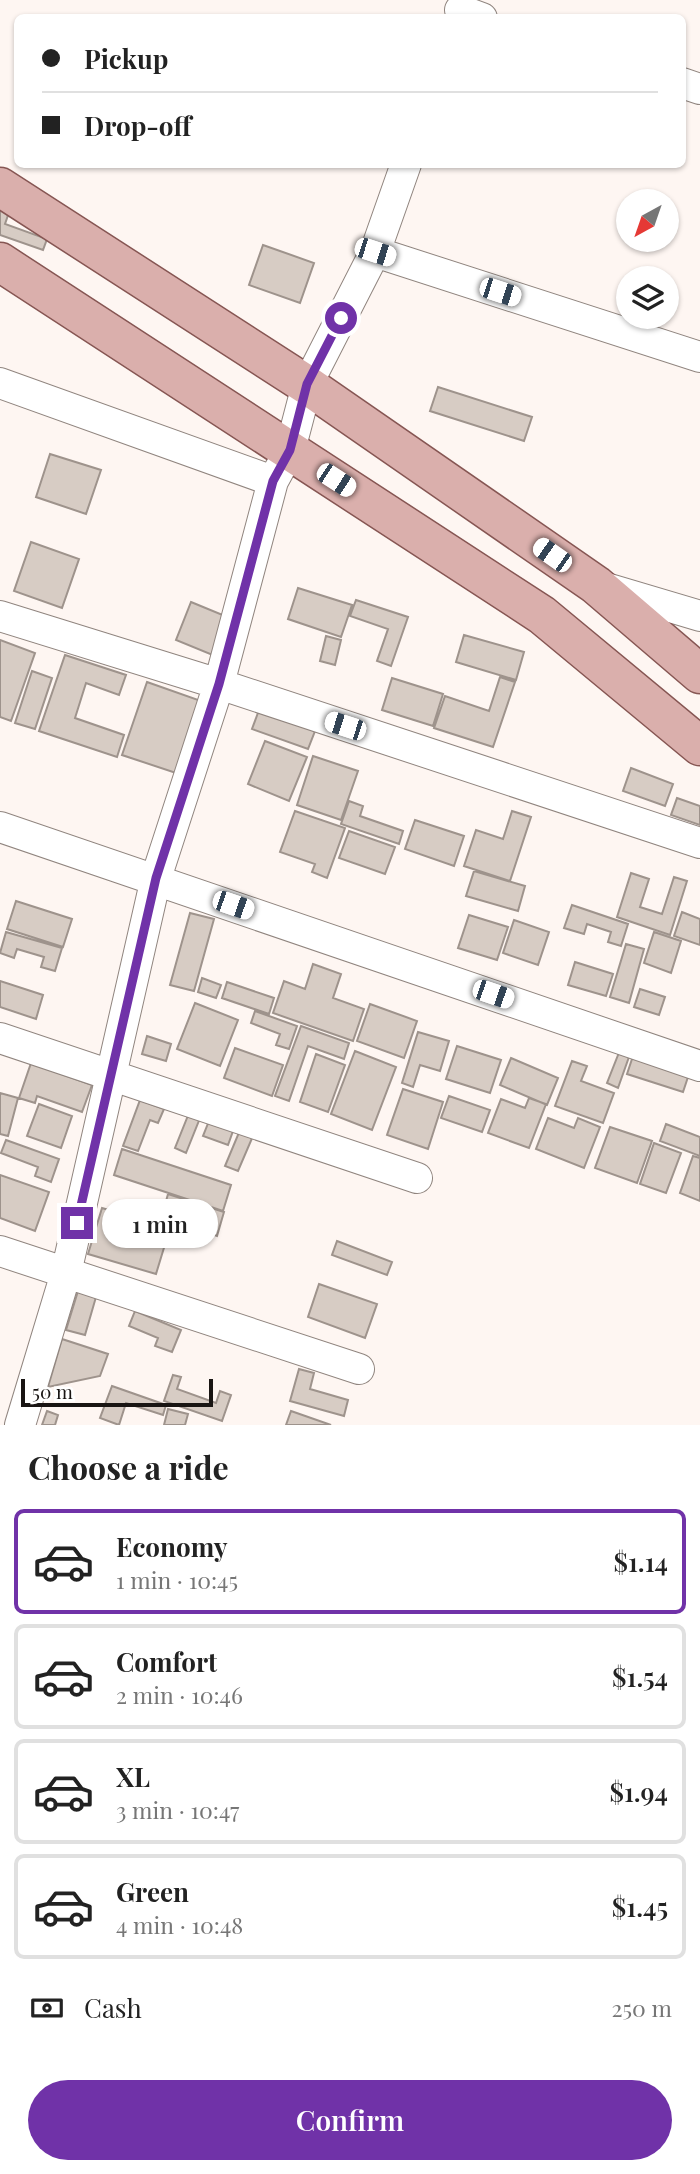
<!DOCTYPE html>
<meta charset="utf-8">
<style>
body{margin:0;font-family:"Playfair Display",serif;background:#f2f2f2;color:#222;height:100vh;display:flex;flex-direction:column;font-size:26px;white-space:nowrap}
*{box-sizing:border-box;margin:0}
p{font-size:23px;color:#767676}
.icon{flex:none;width:38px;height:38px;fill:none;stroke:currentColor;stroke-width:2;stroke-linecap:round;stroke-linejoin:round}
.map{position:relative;height:1425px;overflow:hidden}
.drawer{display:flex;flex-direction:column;background:#fff;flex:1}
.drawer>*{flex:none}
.hud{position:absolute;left:14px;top:14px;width:672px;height:154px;border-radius:10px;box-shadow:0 2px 5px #0004;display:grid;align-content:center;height:154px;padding:0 28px;background:#fff}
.needle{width:46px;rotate:220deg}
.controls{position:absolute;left:616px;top:189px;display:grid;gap:14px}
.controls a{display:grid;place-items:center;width:63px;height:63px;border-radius:50%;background:#fff;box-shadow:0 2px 5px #0004;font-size:35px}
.scale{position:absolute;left:21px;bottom:18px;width:192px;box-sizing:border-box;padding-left:7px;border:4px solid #191513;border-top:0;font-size:19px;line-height:24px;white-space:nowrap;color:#191513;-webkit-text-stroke:5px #fff;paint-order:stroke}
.end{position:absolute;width:32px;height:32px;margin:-16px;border:9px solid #7032a8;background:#fff;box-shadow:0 0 0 4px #fff}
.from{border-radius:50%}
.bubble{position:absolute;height:49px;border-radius:24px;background:#fff;box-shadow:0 2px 5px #0004;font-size:23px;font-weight:600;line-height:49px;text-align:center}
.car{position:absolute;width:21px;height:42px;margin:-21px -10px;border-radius:9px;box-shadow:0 0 5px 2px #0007;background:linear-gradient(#fff 24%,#345 0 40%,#fff 0 76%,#345 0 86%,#fff 0)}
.hud b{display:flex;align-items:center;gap:24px;height:66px;font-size:26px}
.hud b+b{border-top:2px solid #e0e0e0}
.hud i{width:18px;height:18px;background:#222}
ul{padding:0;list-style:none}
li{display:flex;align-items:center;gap:21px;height:105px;margin:0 14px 10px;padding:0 14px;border:4px solid #e0e0e0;border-radius:10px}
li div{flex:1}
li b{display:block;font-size:26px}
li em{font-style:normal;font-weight:600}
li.current{border-color:#7032a8}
li>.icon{width:63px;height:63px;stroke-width:1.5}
h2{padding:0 28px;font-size:32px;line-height:84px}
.pay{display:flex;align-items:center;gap:18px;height:77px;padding:0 28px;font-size:26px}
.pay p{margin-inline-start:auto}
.primary-button{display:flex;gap:14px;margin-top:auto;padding:14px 28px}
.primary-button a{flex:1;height:80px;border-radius:42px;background:#7032a8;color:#fff;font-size:28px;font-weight:600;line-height:80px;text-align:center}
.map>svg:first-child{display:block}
.building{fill:#d7ccc4;stroke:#9e938c;stroke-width:2}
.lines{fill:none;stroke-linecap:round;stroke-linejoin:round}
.minor-casing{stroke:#90857f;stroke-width:32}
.primary-casing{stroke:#865653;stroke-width:41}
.minor{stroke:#fff;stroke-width:30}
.primary{stroke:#daafac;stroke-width:38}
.route{stroke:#7032a8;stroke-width:9}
</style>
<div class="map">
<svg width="700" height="1425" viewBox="0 0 700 1425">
<rect width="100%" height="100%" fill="#fef6f2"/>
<!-- building -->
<path class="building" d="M 0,197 L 13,201 L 5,224 L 47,239 L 43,250 L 0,235 Z
M 263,245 L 314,263 L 300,303 L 249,285 Z
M 438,387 L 532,417 L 524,441 L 430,411 Z
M 50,454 L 101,470 L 86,514 L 36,497 Z
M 31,542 L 79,559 L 62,608 L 14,591 Z
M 298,588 L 352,605 L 341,637 L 288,619 Z
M 356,600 L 408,617 L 391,666 L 377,661 L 388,629 L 350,616 Z
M 191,602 L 230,618 L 215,656 L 176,640 Z
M 464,635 L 524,652 L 516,680 L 456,662 Z
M 326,636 L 341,640 L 335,665 L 320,661 Z
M 0,640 L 35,653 L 11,721 L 0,717 Z
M 65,655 L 126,675 L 119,695 L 86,683 L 75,718 L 124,735 L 117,757 L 39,731 Z
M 32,671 L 52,678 L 35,729 L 15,723 Z
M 500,677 L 515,682 L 493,747 L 434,728 L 445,696 L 489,711 Z
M 392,678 L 443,694 L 433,726 L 382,710 Z
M 147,682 L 204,702 L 179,774 L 122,755 Z
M 259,710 L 315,731 L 308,749 L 252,729 Z
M 265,741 L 307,757 L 289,801 L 248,784 Z
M 313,756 L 358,771 L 341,820 L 297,805 Z
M 631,768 L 673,784 L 665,806 L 623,791 Z
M 677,798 L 700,806 L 700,825 L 671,815 Z
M 349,801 L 363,806 L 360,816 L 403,831 L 399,844 L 341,824 Z
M 295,811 L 345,828 L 327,878 L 312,872 L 315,864 L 280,852 Z
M 512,811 L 531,817 L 510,881 L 464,866 L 476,830 L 503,839 Z
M 415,820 L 464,836 L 454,866 L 405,849 Z
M 349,831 L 395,847 L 385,874 L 339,858 Z
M 474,871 L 525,886 L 518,911 L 466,896 Z
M 631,873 L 649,879 L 640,907 L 662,914 L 674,877 L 687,881 L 670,935 L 617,917 Z
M 16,901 L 72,919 L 63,947 L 7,929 Z
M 572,905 L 628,924 L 621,946 L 608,942 L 611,932 L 587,924 L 584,934 L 564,928 Z
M 682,912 L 700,919 L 700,945 L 674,936 Z
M 190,913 L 214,919 L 194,991 L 170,985 Z
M 469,915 L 508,927 L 497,960 L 458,948 Z
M 514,920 L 549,932 L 538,965 L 503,953 Z
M 6,932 L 62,948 L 55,971 L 41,967 L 44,957 L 17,949 L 14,958 L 0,953 Z
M 654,932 L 681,941 L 671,973 L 644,963 Z
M 626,944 L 644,949 L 629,1003 L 610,997 Z
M 575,962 L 613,974 L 606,996 L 568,985 Z
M 313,964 L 341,974 L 333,998 L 364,1009 L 353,1041 L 273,1013 L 284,981 L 305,989 Z
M 202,978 L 221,985 L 216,998 L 198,992 Z
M 0,981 L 43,995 L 36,1019 L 0,1007 Z
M 227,982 L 274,998 L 269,1014 L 222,998 Z
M 640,989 L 665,997 L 659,1015 L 634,1007 Z
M 195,1003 L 238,1020 L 220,1066 L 177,1049 Z
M 370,1004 L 417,1021 L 404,1058 L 357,1041 Z
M 255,1011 L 297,1026 L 289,1049 L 276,1045 L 280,1034 L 251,1023 Z
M 301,1026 L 349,1043 L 344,1059 L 308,1046 L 289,1101 L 275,1096 Z
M 418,1032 L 449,1041 L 440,1071 L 420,1065 L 413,1087 L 402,1083 Z
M 147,1036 L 171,1044 L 166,1061 L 142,1054 Z
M 457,1046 L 501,1060 L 490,1093 L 446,1079 Z
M 235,1048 L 283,1065 L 272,1096 L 224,1078 Z
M 620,1050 L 630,1054 L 618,1088 L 607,1083 Z
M 635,1050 L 691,1068 L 683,1092 L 627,1074 Z
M 355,1051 L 396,1067 L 372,1130 L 331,1114 Z
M 316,1054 L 345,1065 L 328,1112 L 300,1102 Z
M 511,1058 L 558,1078 L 547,1105 L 500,1085 Z
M 572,1061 L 587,1066 L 581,1081 L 614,1093 L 603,1123 L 555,1106 Z
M 31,1063 L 92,1085 L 82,1112 L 37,1096 L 35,1103 L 19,1098 Z
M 403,1089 L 443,1102 L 428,1149 L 387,1135 Z
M 0,1093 L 18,1098 L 8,1136 L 0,1134 Z
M 449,1096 L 490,1110 L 482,1132 L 441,1118 Z
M 529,1098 L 546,1104 L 529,1148 L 488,1133 L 501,1099 L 525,1108 Z
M 140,1100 L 164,1109 L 158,1123 L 150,1120 L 138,1151 L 123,1146 Z
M 39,1104 L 72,1116 L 61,1148 L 27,1136 Z
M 189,1113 L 200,1118 L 186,1153 L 175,1148 Z
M 548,1118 L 574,1128 L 578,1118 L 600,1127 L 584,1168 L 536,1149 Z
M 209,1121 L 233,1131 L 228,1145 L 203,1136 Z
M 666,1124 L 700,1137 L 700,1156 L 660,1141 Z
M 610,1127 L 652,1141 L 637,1183 L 595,1168 Z
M 240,1130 L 253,1136 L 238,1171 L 225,1166 Z
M 6,1140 L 59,1159 L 51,1182 L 35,1176 L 38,1167 L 1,1153 Z
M 654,1143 L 681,1153 L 666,1193 L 640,1184 Z
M 122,1149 L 231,1185 L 223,1211 L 114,1175 Z
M 693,1156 L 700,1158 L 700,1201 L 680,1193 Z
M 0,1175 L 49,1192 L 35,1231 L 0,1218 Z
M 168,1194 L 224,1212 L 217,1236 L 199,1230 L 202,1223 L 176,1214 L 173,1223 L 161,1219 Z
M 102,1208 L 170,1228 L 156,1274 L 88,1254 Z
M 337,1241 L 392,1262 L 387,1275 L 332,1255 Z
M 319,1284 L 377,1304 L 365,1338 L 308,1317 Z
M 78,1291 L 96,1297 L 85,1335 L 66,1330 Z
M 135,1311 L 181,1330 L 172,1352 L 155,1346 L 158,1338 L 129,1326 Z
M 62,1339 L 108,1354 L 100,1376 L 48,1387 Z
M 299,1369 L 314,1373 L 310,1389 L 348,1400 L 344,1416 L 290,1401 Z
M 173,1375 L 181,1377 L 177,1389 L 216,1403 L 220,1391 L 231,1395 L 222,1421 L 164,1401 Z
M 112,1386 L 166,1405 L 163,1415 L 126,1403 L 119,1425 L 100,1418 Z
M 168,1409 L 188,1414 L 185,1425 L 164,1425 Z
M 47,1411 L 58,1415 L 55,1425 L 42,1425 Z
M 291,1411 L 331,1425 L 286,1425 Z"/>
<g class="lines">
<!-- minor casing -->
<g class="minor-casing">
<path id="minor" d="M 460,10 L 482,18
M 682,83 L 700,89
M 375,252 L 700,357
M 0,383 L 273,481
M 603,587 L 700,616
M 0,616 L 219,684 L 700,843
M 0,827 L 700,1066
M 0,1038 L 417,1178
M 0,1251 L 359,1369
M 20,1425 L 66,1273 L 156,878 L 219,684 L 273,481 L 290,450 L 307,385 L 375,252 L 406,164"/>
</g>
<!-- primary casing -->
<g class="primary-casing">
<path id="primary" d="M 0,187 L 307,385 L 596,585 L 700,674
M 0,262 L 542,615 L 700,746"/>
</g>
<!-- minor -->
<use href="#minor" class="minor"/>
<!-- primary -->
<use href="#primary" class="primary"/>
</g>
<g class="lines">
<!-- route -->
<path class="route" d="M 77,1223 L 156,878 L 219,684 L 273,481 L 290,450 L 307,384 L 341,318"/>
</g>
</svg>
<div class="controls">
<a><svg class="needle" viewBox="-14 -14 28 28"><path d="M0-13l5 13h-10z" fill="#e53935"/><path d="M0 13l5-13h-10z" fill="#767676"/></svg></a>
<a><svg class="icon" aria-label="layers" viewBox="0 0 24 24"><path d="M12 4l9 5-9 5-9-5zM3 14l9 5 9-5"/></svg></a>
</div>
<div class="scale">50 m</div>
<i class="end from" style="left:341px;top:318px"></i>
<i class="end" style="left:77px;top:1223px"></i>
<div class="bubble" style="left:102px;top:1199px;width:116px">1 min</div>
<i class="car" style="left:375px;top:252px;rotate:108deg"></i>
<i class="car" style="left:500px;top:292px;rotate:108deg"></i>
<i class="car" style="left:336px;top:480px;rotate:123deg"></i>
<i class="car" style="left:552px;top:555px;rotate:305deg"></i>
<i class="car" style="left:345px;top:726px;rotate:288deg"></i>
<i class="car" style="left:233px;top:905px;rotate:109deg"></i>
<i class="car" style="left:493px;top:994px;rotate:109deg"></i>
<div class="hud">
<b><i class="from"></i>Pickup</b>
<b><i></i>Drop-off</b>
</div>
</div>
<section class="drawer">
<h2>Choose a ride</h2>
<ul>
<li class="current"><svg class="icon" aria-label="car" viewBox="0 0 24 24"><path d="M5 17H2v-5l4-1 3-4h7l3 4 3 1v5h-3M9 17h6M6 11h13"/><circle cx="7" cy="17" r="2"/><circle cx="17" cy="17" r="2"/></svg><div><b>Economy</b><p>1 min · 10:45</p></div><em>$1.14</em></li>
<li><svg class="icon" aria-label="car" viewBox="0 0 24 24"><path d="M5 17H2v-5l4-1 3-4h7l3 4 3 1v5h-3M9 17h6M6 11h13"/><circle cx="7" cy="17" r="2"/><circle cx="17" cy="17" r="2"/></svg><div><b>Comfort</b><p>2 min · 10:46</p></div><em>$1.54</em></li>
<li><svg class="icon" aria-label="car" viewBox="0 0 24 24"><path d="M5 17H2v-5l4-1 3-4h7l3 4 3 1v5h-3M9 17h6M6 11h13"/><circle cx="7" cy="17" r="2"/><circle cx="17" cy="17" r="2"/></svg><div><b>XL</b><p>3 min · 10:47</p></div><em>$1.94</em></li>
<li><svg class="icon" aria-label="car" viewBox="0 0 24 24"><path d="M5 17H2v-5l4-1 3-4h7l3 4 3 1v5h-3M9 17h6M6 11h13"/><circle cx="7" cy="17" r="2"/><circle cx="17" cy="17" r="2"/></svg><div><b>Green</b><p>4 min · 10:48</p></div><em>$1.45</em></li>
</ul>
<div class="pay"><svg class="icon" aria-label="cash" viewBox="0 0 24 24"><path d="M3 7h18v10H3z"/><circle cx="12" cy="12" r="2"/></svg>Cash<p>250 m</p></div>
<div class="primary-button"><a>Confirm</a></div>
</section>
